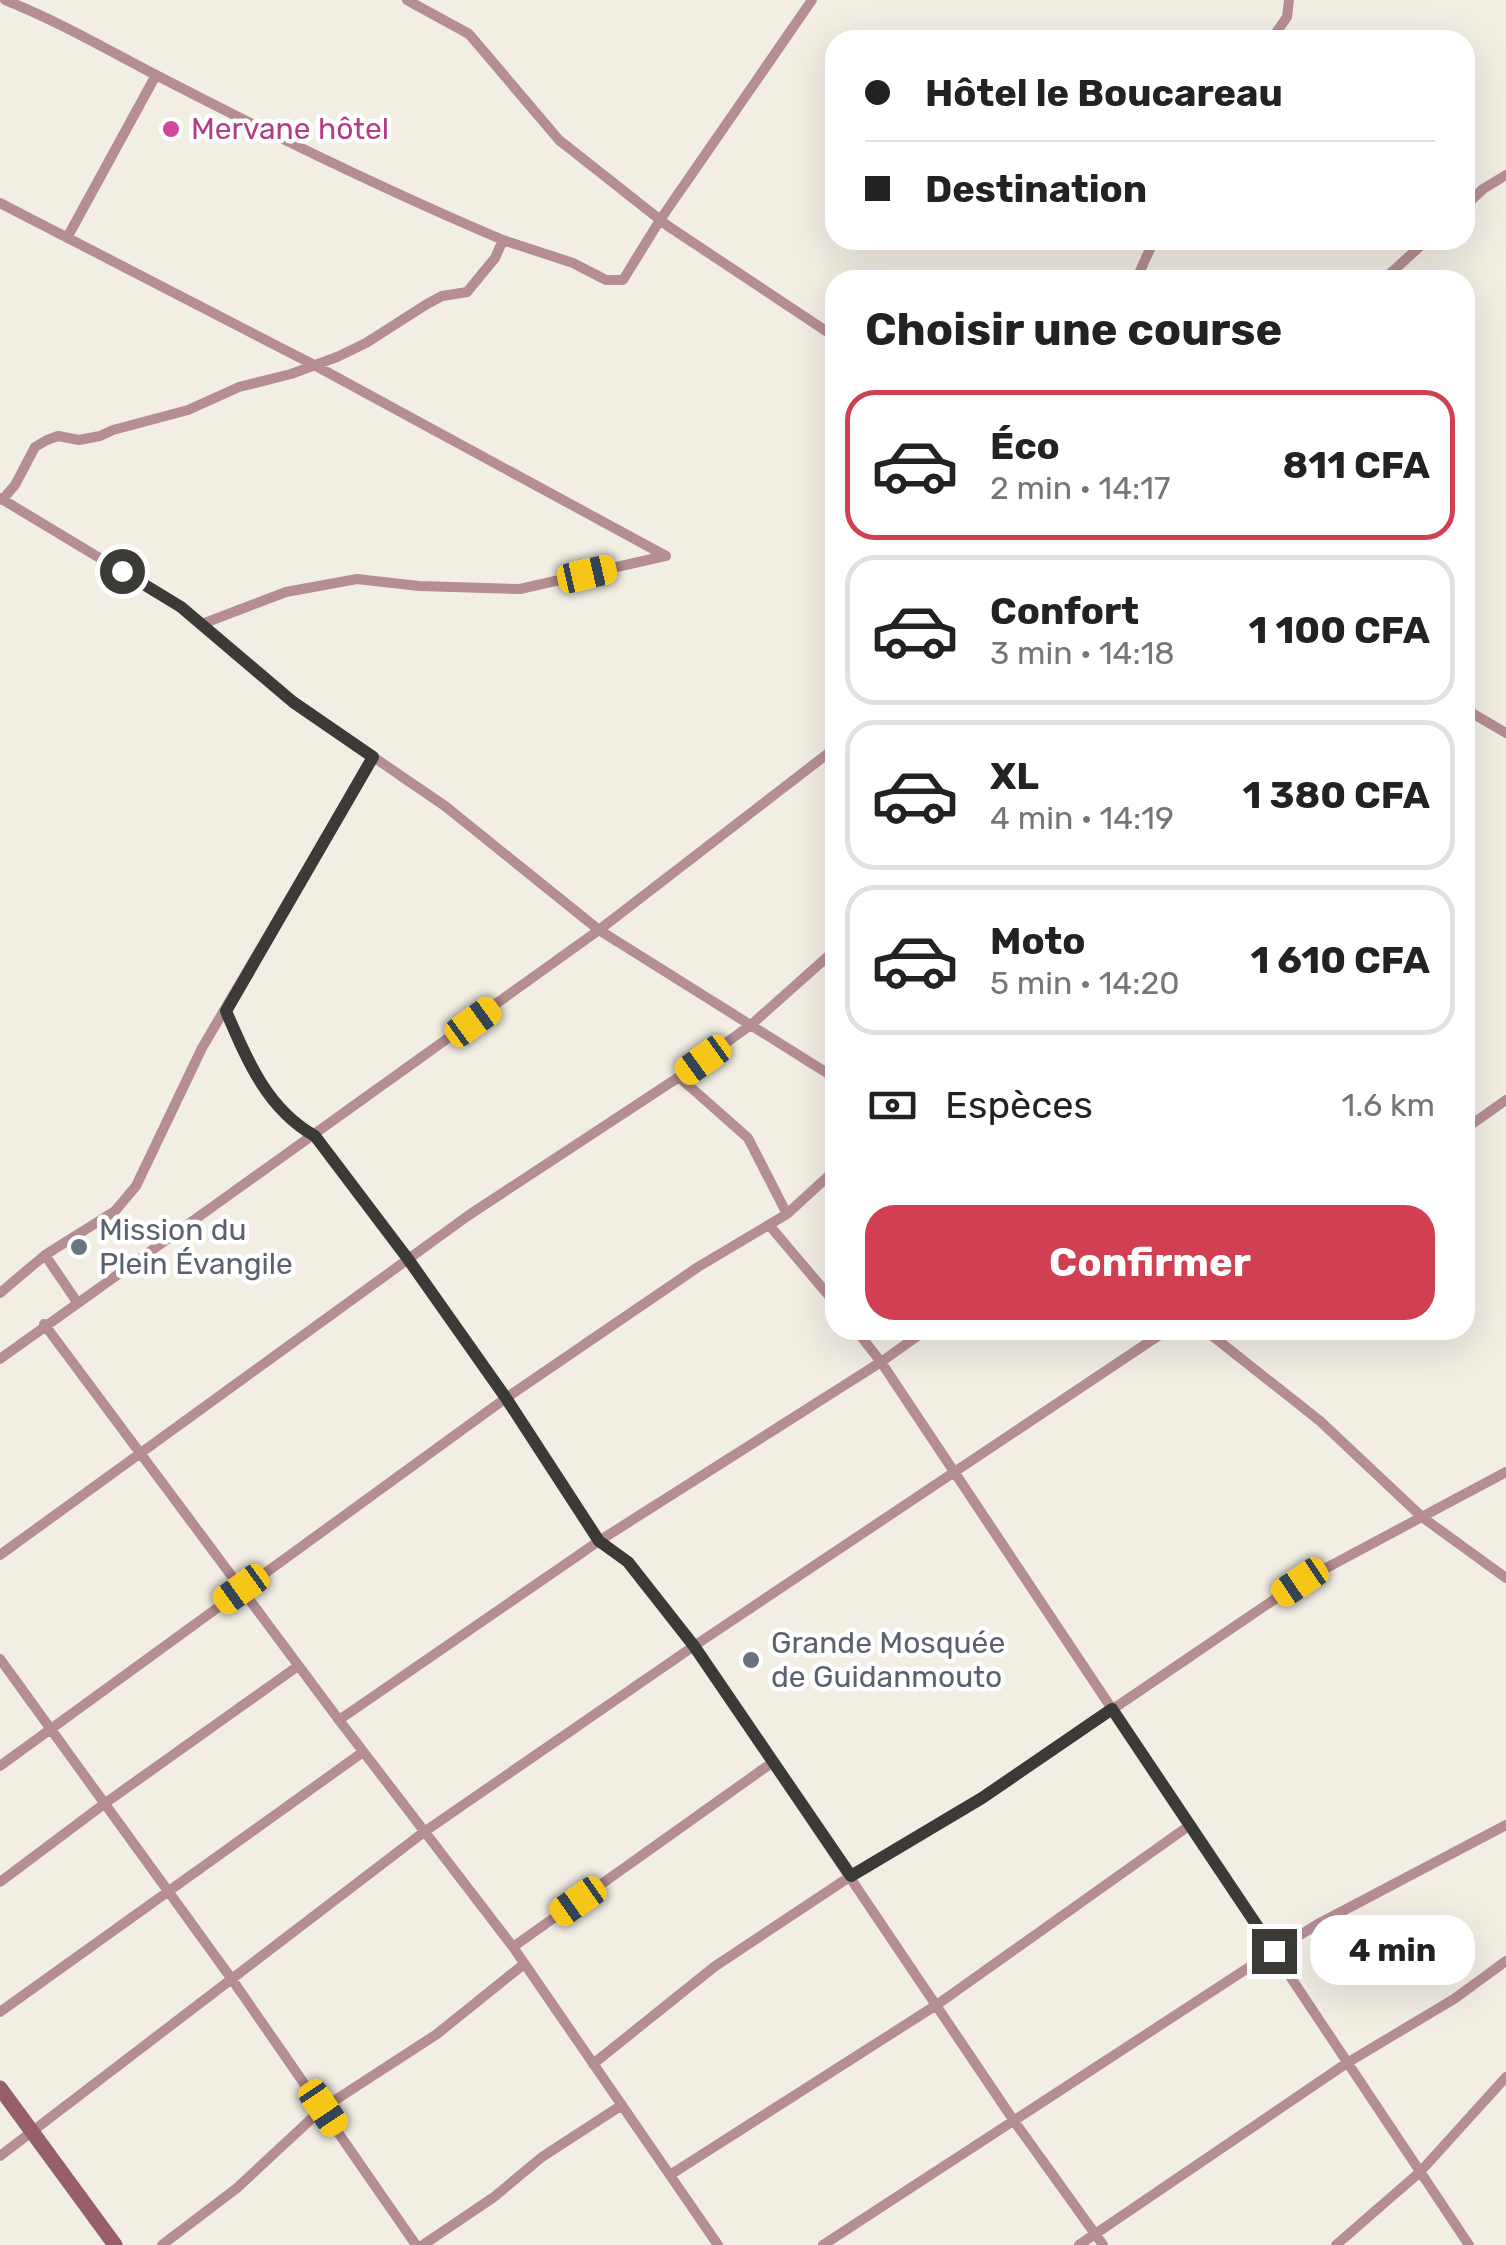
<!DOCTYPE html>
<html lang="fr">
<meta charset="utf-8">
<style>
body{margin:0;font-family:Rubik,sans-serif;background:#f6f6f6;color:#222;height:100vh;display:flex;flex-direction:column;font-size:38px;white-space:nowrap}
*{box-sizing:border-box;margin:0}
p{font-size:32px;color:#767676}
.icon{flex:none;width:55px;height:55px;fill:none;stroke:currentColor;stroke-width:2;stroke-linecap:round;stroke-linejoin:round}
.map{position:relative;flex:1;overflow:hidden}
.drawer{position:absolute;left:825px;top:270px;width:650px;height:1070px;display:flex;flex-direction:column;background:#fff;border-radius:30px;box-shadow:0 10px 40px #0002}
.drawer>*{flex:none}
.guide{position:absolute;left:825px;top:30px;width:650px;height:220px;border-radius:30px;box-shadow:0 10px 40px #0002;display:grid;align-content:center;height:220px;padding:0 40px;background:#fff}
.end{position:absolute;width:45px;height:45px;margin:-22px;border:12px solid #3c3a36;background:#fff;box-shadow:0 0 0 5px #fff}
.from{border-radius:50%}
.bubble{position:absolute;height:70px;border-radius:30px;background:#fff;box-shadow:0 10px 40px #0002;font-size:32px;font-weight:700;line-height:70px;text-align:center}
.car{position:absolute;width:30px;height:60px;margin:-30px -15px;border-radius:12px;box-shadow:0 0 8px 2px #0007;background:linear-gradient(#f5c518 24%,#345 0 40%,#f5c518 0 76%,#345 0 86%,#f5c518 0)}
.guide b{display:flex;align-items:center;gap:35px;height:95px;font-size:38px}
.guide b+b{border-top:2px solid #e0e0e0}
.guide i{width:25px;height:25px;background:#222}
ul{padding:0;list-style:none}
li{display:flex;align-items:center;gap:30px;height:150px;margin:0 20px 15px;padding:0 20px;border:5px solid #e0e0e0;border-radius:30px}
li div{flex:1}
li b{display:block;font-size:38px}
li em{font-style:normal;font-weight:700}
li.selected{border-color:#d04052}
li>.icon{width:90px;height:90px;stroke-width:1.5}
h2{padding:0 40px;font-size:45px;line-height:120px}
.pay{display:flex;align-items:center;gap:25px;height:110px;padding:0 40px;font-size:38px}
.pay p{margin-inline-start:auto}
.button{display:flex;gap:20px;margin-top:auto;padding:20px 40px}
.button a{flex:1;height:115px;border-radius:30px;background:#d04052;color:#fff;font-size:40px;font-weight:700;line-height:115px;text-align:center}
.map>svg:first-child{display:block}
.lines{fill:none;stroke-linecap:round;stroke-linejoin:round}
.street{stroke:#b58e94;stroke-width:10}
.secondary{stroke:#965f6a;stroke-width:15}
.route{stroke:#3c3a36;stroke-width:12}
.hotel-dot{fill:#d1479c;stroke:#fff;stroke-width:4}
.worship-dot{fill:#6b7280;stroke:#fff;stroke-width:4}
.labels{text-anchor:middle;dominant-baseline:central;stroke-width:9;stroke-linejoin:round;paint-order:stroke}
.hotel-label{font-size:30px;fill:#b23c85;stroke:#fff;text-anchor:start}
.worship-label{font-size:30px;fill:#5b616d;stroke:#fff;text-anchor:start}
</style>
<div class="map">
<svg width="1506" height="2245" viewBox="0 0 1506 2245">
<rect width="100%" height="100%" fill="#f2eee4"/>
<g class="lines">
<!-- street -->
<path class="street" d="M 5,0 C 58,21 106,49 156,75 C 270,134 385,190 503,240
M 407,0 L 469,34 L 559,140 L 668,226 L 835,337
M 1271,40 L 1287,17 L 1289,0
M 0,203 L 316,366 L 666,556
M 1465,206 L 1483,189 L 1506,175
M 68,236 L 156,75
M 1136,280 L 1154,240
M 1383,280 L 1427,240
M 0,498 L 181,607 L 293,702 L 445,806 L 599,930 L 835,1078
M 2,500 L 15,485 L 35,447 L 47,440 L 58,436 L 79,440 L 100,436 L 113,430 L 188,410 L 239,387 L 291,374 L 337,357 L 366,343 L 427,304 L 442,296 L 467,292 L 495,258 L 503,240 L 573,263 L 606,280 L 623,280 L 660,220 L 812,0
M 202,624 L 286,592 L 357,579 L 419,586 L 520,589 L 665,556
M 1465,709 L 1506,733
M 226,1011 C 247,1060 267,1109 315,1136 L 408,1259 L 506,1398 L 599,1541 L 628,1562 L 694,1646 L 1014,2121 L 1103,2245
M 679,1077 L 748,1138 L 787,1214
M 1465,1129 L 1506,1100
M 769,1225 L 835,1303
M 45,1255 L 77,1302
M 0,1293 L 45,1255 L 115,1211 L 136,1186 L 202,1048 L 373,757
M 44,1324 L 339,1720 L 513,1947 L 718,2245
M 856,1330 L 881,1362 L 1469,2245
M 1205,1330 L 1320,1421 L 1422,1517 L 1506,1578
M 0,1359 L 599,930 L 835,748
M 0,1555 L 469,1215 L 679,1077 L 752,1024 L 835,950
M 0,1659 L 231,1978 L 416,2245
M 339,1720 L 599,1541 L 881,1362 L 926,1330
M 0,1766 L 506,1398 L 698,1267 L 787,1214 L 835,1170
M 0,1882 L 104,1804 L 298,1666
M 513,1947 L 773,1762
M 0,2012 L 363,1752
M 593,2064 L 714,1967 L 851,1876 L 982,1798 L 1300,1582 L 1506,1472
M 0,2156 L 424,1832 L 694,1646 L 1167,1330
M 670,2175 L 938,2004 L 1190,1825
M 162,2245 L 237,2188 L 323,2108 L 437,2034 L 524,1964
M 423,2245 L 494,2197 L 542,2157 L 622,2105
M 823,2245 L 1274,1951 L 1318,1924 L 1506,1825
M 1079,2245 L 1347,2063 L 1454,1999 L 1506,1961
M 1336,2245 L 1420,2172 L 1506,2077"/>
<!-- secondary -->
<path class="secondary" d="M 0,2088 L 115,2245"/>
</g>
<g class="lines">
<!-- route -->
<path class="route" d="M 122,571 L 181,607 L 293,702 L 373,757 L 226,1011 C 247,1060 267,1109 315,1136 L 408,1259 L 506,1398 L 599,1541 L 628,1562 L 694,1646 L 851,1876 L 982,1798 L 1112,1709 L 1274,1951"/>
</g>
<!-- markers -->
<circle class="hotel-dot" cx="171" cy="129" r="10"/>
<g class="worship-dot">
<circle cx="79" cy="1247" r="10"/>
<circle cx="751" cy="1660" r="10"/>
</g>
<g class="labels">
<!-- hotel labels -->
<g class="hotel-label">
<text x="191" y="129">Mervane hôtel</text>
</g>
<!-- worship labels -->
<g class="worship-label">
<text x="99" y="1230">Mission du<tspan x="99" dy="34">Plein Évangile</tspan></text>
<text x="771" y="1643">Grande Mosquée<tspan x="771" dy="34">de Guidanmouto</tspan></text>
</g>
</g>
</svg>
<i class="end from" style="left:122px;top:571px"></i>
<i class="end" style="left:1274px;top:1951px"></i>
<div class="bubble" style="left:1310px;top:1915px;width:165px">4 min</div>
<i class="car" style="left:587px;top:574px;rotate:77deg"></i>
<i class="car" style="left:473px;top:1022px;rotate:54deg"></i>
<i class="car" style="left:703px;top:1060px;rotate:234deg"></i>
<i class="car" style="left:1300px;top:1582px;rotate:236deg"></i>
<i class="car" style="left:241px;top:1589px;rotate:234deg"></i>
<i class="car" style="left:578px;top:1901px;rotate:235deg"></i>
<i class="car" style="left:323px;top:2108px;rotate:146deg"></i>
<div class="guide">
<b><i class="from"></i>Hôtel le Boucareau</b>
<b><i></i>Destination</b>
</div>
<section class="drawer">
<h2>Choisir une course</h2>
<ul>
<li class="selected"><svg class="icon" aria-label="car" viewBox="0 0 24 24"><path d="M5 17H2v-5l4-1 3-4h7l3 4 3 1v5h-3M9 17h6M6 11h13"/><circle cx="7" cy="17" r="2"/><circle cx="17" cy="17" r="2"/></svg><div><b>Éco</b><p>2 min · 14:17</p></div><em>811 CFA</em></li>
<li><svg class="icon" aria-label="car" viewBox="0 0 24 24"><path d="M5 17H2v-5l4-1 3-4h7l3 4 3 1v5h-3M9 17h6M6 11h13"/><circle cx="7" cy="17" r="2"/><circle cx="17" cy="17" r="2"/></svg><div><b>Confort</b><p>3 min · 14:18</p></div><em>1 100 CFA</em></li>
<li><svg class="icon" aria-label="car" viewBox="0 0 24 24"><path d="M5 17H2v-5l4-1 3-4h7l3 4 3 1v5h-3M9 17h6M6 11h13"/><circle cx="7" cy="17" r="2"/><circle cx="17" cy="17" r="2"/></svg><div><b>XL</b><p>4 min · 14:19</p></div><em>1 380 CFA</em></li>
<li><svg class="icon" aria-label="car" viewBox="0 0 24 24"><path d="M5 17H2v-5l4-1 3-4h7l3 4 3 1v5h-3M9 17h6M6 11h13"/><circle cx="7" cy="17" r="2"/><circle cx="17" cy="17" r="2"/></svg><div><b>Moto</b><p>5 min · 14:20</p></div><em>1 610 CFA</em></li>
</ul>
<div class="pay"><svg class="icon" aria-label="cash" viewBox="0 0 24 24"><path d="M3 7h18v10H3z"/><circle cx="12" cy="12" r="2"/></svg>Espèces<p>1.6 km</p></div>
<div class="button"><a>Confirmer</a></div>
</section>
</div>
